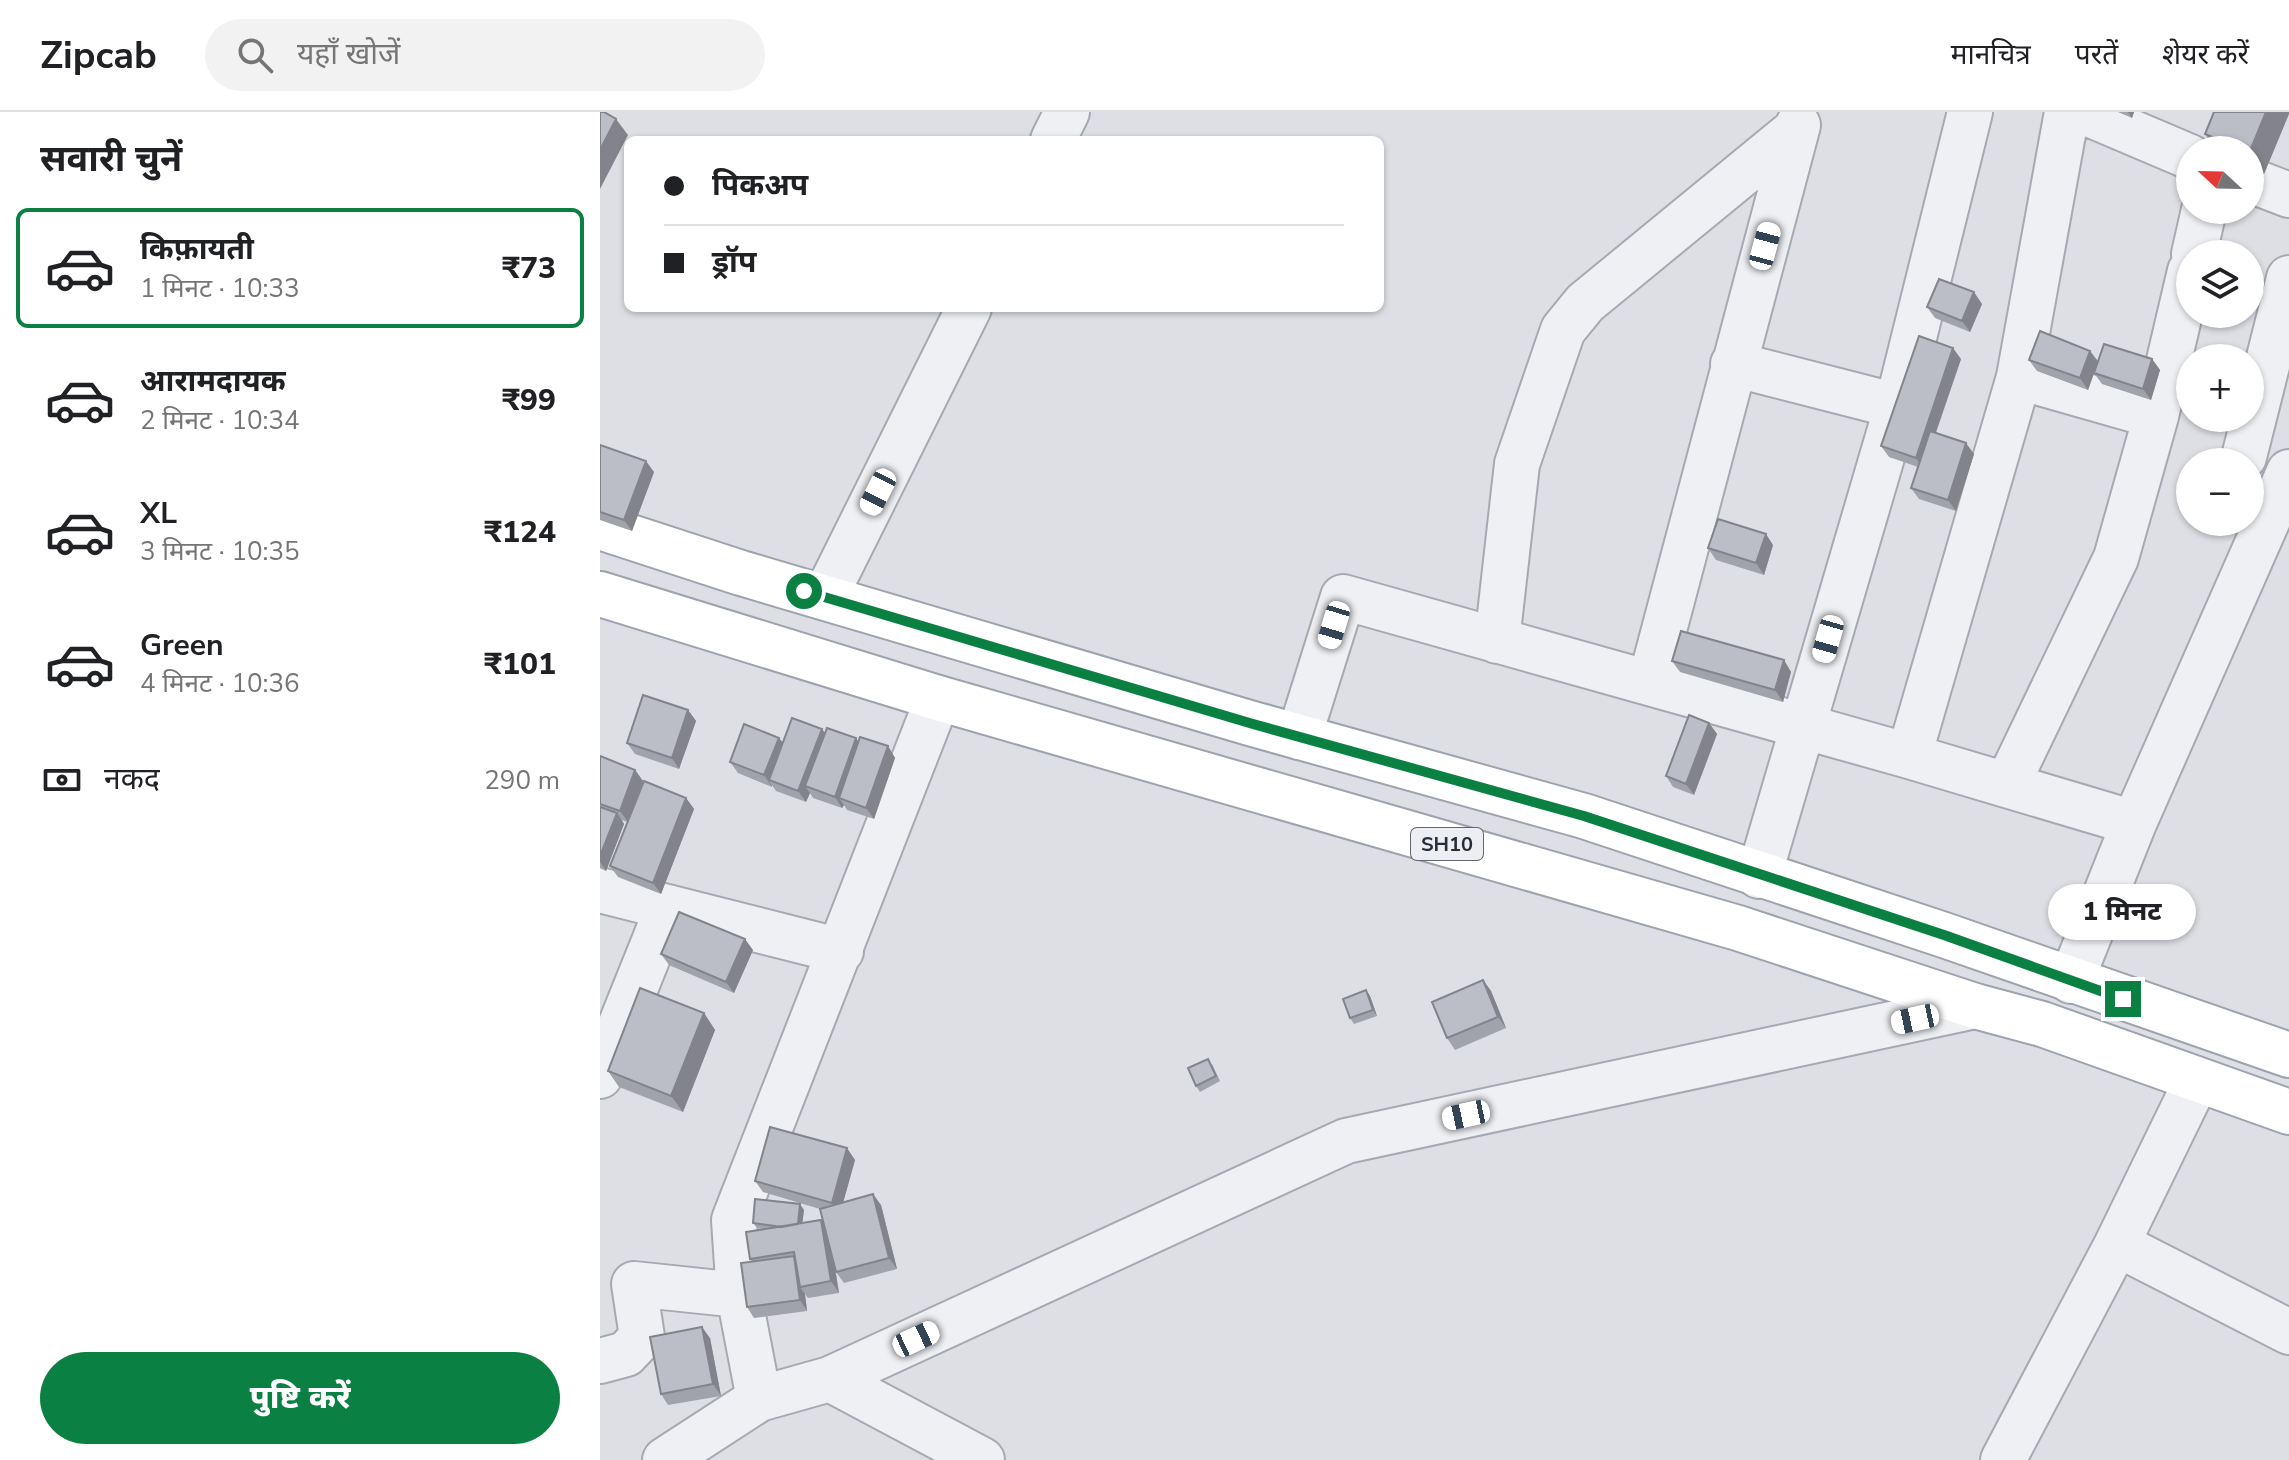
<!DOCTYPE html>
<html lang="hi">
<meta charset="utf-8">
<style>
body{margin:0;font-family:"Nunito Sans","Noto Sans Devanagari",sans-serif;background:#f2f2f2;color:#202124;height:100vh;display:flex;flex-direction:column;font-size:30px;white-space:nowrap}
*{box-sizing:border-box;margin:0}
p{font-size:26px;color:#757577}
.icon{flex:none;width:44px;height:44px;fill:none;stroke:currentColor;stroke-width:2;stroke-linecap:round;stroke-linejoin:round}
.map{position:relative;flex:1;overflow:hidden}
.sheet{display:flex;flex-direction:column;background:#fff;width:600px}
.sheet>*{flex:none}
.banner{position:absolute;left:24px;top:24px;width:760px;height:176px;border-radius:12px;box-shadow:0 2px 6px #0004;display:grid;align-content:center;height:176px;padding:0 40px;background:#fff}
.needle{width:52px;rotate:292deg}
.fabs{position:absolute;left:1576px;top:24px;display:grid;gap:16px}
.fabs a{display:grid;place-items:center;width:88px;height:88px;border-radius:50%;background:#fff;box-shadow:0 2px 6px #0004;font-size:40px}
.end{position:absolute;width:36px;height:36px;margin:-18px;border:10px solid #0b8043;background:#fff;box-shadow:0 0 0 4px #fff}
.from{border-radius:50%}
.bubble{position:absolute;height:56px;border-radius:28px;background:#fff;box-shadow:0 2px 6px #0004;font-size:26px;font-weight:800;line-height:56px;text-align:center}
.car{position:absolute;width:24px;height:48px;margin:-24px -12px;border-radius:10px;box-shadow:0 0 6px 2px #0007;background:linear-gradient(#fff 24%,#345 0 40%,#fff 0 76%,#345 0 86%,#fff 0)}
.banner b{display:flex;align-items:center;gap:28px;height:76px;font-size:30px}
.banner b+b{border-top:2px solid #e0e0e0}
.banner i{width:20px;height:20px;background:#202124}
ul{padding:0;list-style:none}
li{display:flex;align-items:center;gap:24px;height:120px;margin:0 16px 12px;padding:0 24px;border:4px solid transparent;border-radius:12px}
li div{flex:1}
li b{display:block;font-size:30px}
li em{font-style:normal;font-weight:800}
li.active{border-color:#0b8043}
li>.icon{width:72px;height:72px;stroke-width:1.5}
h2{padding:0 40px;font-size:36px;line-height:96px}
.pay{display:flex;align-items:center;gap:20px;height:88px;padding:0 40px;font-size:30px}
.pay p{margin-inline-start:auto}
.primary-button{display:flex;gap:16px;margin-top:auto;padding:16px 40px}
.primary-button a{flex:1;height:92px;border-radius:48px;background:#0b8043;color:#fff;font-size:32px;font-weight:800;line-height:92px;text-align:center}
header{display:flex;align-items:center;gap:48px;box-sizing:border-box;height:112px;padding:0 40px;background:#fff;border-bottom:2px solid #e0e0e0}
header strong{font-size:38px}
nav{display:flex;gap:44px;margin-inline-start:auto;font-size:28px}
.search{width:560px;height:72px;background:#f2f2f2;display:flex;align-items:center;gap:20px;box-sizing:border-box;padding:0 28px;border-radius:44px;color:#757577;font-size:30px}
main{display:flex;flex:1;min-height:0}
.map>svg:first-child{display:block}
.lines{fill:none;stroke-linecap:round;stroke-linejoin:round}
.minor-casing{stroke:#a7a9b1;stroke-width:48}
.major-casing{stroke:#9da2af;stroke-width:48}
.minor{stroke:#eff0f4;stroke-width:44}
.major{stroke:#fff;stroke-width:44}
.wall{fill:#a1a3ab}
.shaded-wall{fill:#83848b}
.building{fill:#bbbdc7;stroke:#83848b;stroke-width:2}
.route{stroke:#0b8043;stroke-width:10}
.labels{text-anchor:middle;dominant-baseline:central;stroke-width:6;stroke-linejoin:round;paint-order:stroke}
.shield{fill:#eceef3;stroke:#636671;stroke-width:2}
.shield-label{font-size:20px;font-weight:bold;fill:#282c39}
</style>
<header>
<strong>Zipcab</strong>
<div class="search"><svg class="icon" aria-label="search" viewBox="0 0 24 24"><circle cx="10" cy="10" r="6"/><path d="M15 15l6 6"/></svg>यहाँ खोजें</div>
<nav><a>मानचित्र</a><a>परतें</a><a>शेयर करें</a></nav>
</header>
<main>
<section class="sheet">
<h2>सवारी चुनें</h2>
<ul>
<li class="active"><svg class="icon" aria-label="car" viewBox="0 0 24 24"><path d="M5 17H2v-5l4-1 3-4h7l3 4 3 1v5h-3M9 17h6M6 11h13"/><circle cx="7" cy="17" r="2"/><circle cx="17" cy="17" r="2"/></svg><div><b>किफ़ायती</b><p>1 मिनट · 10:33</p></div><em>₹73</em></li>
<li><svg class="icon" aria-label="car" viewBox="0 0 24 24"><path d="M5 17H2v-5l4-1 3-4h7l3 4 3 1v5h-3M9 17h6M6 11h13"/><circle cx="7" cy="17" r="2"/><circle cx="17" cy="17" r="2"/></svg><div><b>आरामदायक</b><p>2 मिनट · 10:34</p></div><em>₹99</em></li>
<li><svg class="icon" aria-label="car" viewBox="0 0 24 24"><path d="M5 17H2v-5l4-1 3-4h7l3 4 3 1v5h-3M9 17h6M6 11h13"/><circle cx="7" cy="17" r="2"/><circle cx="17" cy="17" r="2"/></svg><div><b>XL</b><p>3 मिनट · 10:35</p></div><em>₹124</em></li>
<li><svg class="icon" aria-label="car" viewBox="0 0 24 24"><path d="M5 17H2v-5l4-1 3-4h7l3 4 3 1v5h-3M9 17h6M6 11h13"/><circle cx="7" cy="17" r="2"/><circle cx="17" cy="17" r="2"/></svg><div><b>Green</b><p>4 मिनट · 10:36</p></div><em>₹101</em></li>
</ul>
<div class="pay"><svg class="icon" aria-label="cash" viewBox="0 0 24 24"><path d="M3 7h18v10H3z"/><circle cx="12" cy="12" r="2"/></svg>नकद<p>290 m</p></div>
<div class="primary-button"><a>पुष्टि करें</a></div>
</section>
<div class="map">
<svg width="1689" height="1348" viewBox="0 0 1689 1348">
<rect width="100%" height="100%" fill="#dddfe5"/>
<g class="lines">
<!-- minor casing -->
<g class="minor-casing">
<path id="minor" d="M 1484,0 L 1590,45
M 453,28 L 467,0
M 1650,68 L 1689,83
M 1594,142 L 1604,98
M 1133,252 L 1297,294
M 1419,265 L 1556,304
M 1644,345 L 1689,166
M 225,485 L 369,196
M 897,529 L 917,352 L 963,218 L 985,191 L 1197,17
M 1050,571 L 1198,13
M 699,625 L 743,485 L 1309,644 L 1534,711
M 1309,644 L 1419,265 L 1467,0
M 1407,673 L 1516,446 L 1556,304 L 1590,159
M 1159,764 L 1297,294 L 1370,0
M 0,778 L 241,839
M 1471,869 L 1534,711 L 1689,360
M 0,964 L 68,795
M 1517,1132 L 1689,1220
M 0,1249 L 26,1242 L 42,1225 L 34,1172 L 139,1183
M 230,1267 L 382,1348
M 159,1287 L 139,1183 L 134,1108 L 338,586
M 65,1348 L 159,1287 L 230,1267 L 746,1029 L 1375,894
M 1403,1348 L 1517,1132 L 1597,968"/>
</g>
<!-- major casing -->
<g class="major-casing">
<path id="major" d="M 0,415 L 141,461 L 653,612 L 984,704 L 1344,823 L 1689,943
M 0,482 L 338,586 L 1138,816 L 1375,894 L 1442,912 L 1689,1000"/>
</g>
<!-- minor -->
<use href="#minor" class="minor"/>
<!-- major -->
<use href="#major" class="major"/>
</g>
<!-- wall -->
<path class="wall" d="M 1518,0 L 1534,0 L 1532,6 Z
M 1689,0 L 1664,62 L 1650,56 L 1650,38 L 1616,38 L 1605,22 Z
M 1382,192 L 1370,220 L 1335,206 L 1327,195 Z
M 1490,239 L 1498,249 L 1552,247 L 1560,258 L 1551,288 L 1502,272 L 1494,261 L 1488,278 L 1437,259 L 1429,248 Z
M 1361,247 L 1336,321 L 1374,342 L 1356,399 L 1319,387 L 1311,376 L 1318,355 L 1289,345 L 1281,334 Z
M 0,333 L 54,360 L 32,419 L 0,408 Z
M 1173,433 L 1164,463 L 1116,448 L 1108,436 Z
M 1184,548 L 1191,560 L 1183,590 L 1080,560 L 1072,549 Z
M 88,598 L 96,609 L 79,657 L 35,642 L 27,631 Z
M 1109,611 L 1117,622 L 1094,683 L 1073,675 L 1066,664 Z
M 222,617 L 225,621 L 256,626 L 258,630 L 288,634 L 295,646 L 274,707 L 247,698 L 244,693 L 242,696 L 213,686 L 210,681 L 206,690 L 176,679 L 172,673 L 172,675 L 138,661 L 130,650 L 179,626 L 183,631 Z
M 0,644 L 35,658 L 43,669 L 31,702 L 86,686 L 94,697 L 61,782 L 18,765 L 10,754 L 27,710 L 22,708 L 24,712 L 6,759 L 0,756 Z
M 153,838 L 134,881 L 69,853 L 61,842 Z
M 883,868 L 891,879 L 906,916 L 855,938 L 847,926 Z
M 766,878 L 770,884 L 777,904 L 754,912 L 750,906 Z
M 104,901 L 115,918 L 83,1000 L 19,975 L 8,959 Z
M 612,952 L 620,969 L 600,980 L 596,974 Z
M 255,1048 L 243,1090 L 281,1093 L 297,1157 L 244,1171 L 236,1160 L 234,1149 L 239,1181 L 208,1186 L 205,1182 L 207,1199 L 154,1206 L 147,1195 L 152,1150 L 150,1147 L 165,1117 L 157,1116 L 153,1111 L 204,1098 L 202,1111 L 224,1114 L 220,1097 L 163,1080 L 155,1069 Z
M 110,1226 L 121,1284 L 68,1293 L 61,1282 Z"/>
<!-- shaded-wall -->
<path class="shaded-wall" d="M 1528,0 L 1534,0 L 1532,6 Z
M 1666,0 L 1689,0 L 1689,2 L 1664,62 L 1650,41 L 1650,39 Z
M 16,7 L 28,23 L 0,77 L 0,38 Z
M 1374,180 L 1382,192 L 1370,220 L 1362,209 Z
M 1353,236 L 1361,247 L 1323,357 L 1316,346 Z
M 1490,239 L 1498,250 L 1488,278 L 1480,266 Z
M 1552,247 L 1560,258 L 1551,288 L 1543,277 Z
M 1366,331 L 1374,342 L 1356,399 L 1348,388 Z
M 46,349 L 54,360 L 32,419 L 24,408 Z
M 1166,422 L 1173,433 L 1164,463 L 1156,451 Z
M 1184,548 L 1191,560 L 1183,590 L 1175,578 Z
M 88,598 L 96,609 L 79,657 L 72,646 Z
M 1109,611 L 1117,622 L 1094,683 L 1086,672 Z
M 222,617 L 230,629 L 205,674 L 210,681 L 206,690 L 198,679 Z
M 179,626 L 187,637 L 169,668 L 172,675 L 164,663 Z
M 256,626 L 264,638 L 239,686 L 244,693 L 242,696 L 235,685 Z
M 288,634 L 295,646 L 274,707 L 266,696 Z
M 35,658 L 43,669 L 28,710 L 20,699 Z
M 86,686 L 94,697 L 61,782 L 53,771 Z
M 17,701 L 24,712 L 6,759 L 0,750 L 0,744 Z
M 145,827 L 153,838 L 134,881 L 126,870 Z
M 883,868 L 891,879 L 906,916 L 898,905 Z
M 766,878 L 770,884 L 777,904 L 773,898 Z
M 104,901 L 115,918 L 83,1000 L 71,984 Z
M 247,1036 L 255,1048 L 240,1102 L 232,1091 Z
M 273,1082 L 281,1093 L 297,1157 L 289,1146 Z
M 200,1092 L 204,1098 L 201,1122 L 197,1116 Z
M 221,1108 L 229,1120 L 239,1181 L 231,1169 Z
M 194,1144 L 202,1156 L 200,1175 L 205,1182 L 207,1199 L 200,1188 Z
M 102,1215 L 110,1226 L 121,1284 L 113,1272 Z"/>
<!-- building -->
<path class="building" d="M 0,0 L 4,0 L 16,7 L 0,38 Z
M 1614,0 L 1666,0 L 1650,39 L 1644,38 L 1605,22 Z
M 1339,167 L 1374,180 L 1362,209 L 1327,195 Z
M 1440,219 L 1490,239 L 1480,266 L 1429,248 Z
M 1319,224 L 1353,236 L 1316,346 L 1281,334 Z
M 1504,232 L 1552,247 L 1543,277 L 1494,261 Z
M 1330,319 L 1366,331 L 1348,388 L 1311,376 Z
M 0,333 L 46,349 L 24,408 L 0,400 Z
M 1118,407 L 1166,422 L 1156,451 L 1108,436 Z
M 1081,519 L 1184,548 L 1175,578 L 1072,549 Z
M 43,583 L 88,598 L 72,646 L 27,631 Z
M 1089,603 L 1109,611 L 1086,672 L 1066,664 Z
M 192,606 L 222,617 L 198,679 L 169,668 Z
M 144,612 L 179,626 L 164,663 L 130,650 Z
M 227,616 L 256,626 L 235,685 L 205,674 Z
M 260,625 L 288,634 L 266,696 L 239,686 Z
M 0,644 L 35,658 L 20,699 L 0,692 Z
M 44,669 L 86,686 L 53,771 L 10,754 Z
M 0,695 L 17,701 L 0,744 Z
M 79,800 L 145,827 L 126,870 L 61,842 Z
M 883,868 L 898,905 L 847,926 L 832,890 Z
M 40,876 L 104,901 L 71,984 L 8,959 Z
M 766,878 L 773,898 L 750,906 L 743,887 Z
M 608,947 L 616,964 L 596,974 L 588,956 Z
M 170,1015 L 247,1036 L 232,1091 L 155,1069 Z
M 273,1082 L 289,1146 L 236,1160 L 220,1097 Z
M 155,1087 L 200,1092 L 198,1112 L 182,1115 L 153,1111 Z
M 221,1108 L 231,1169 L 200,1175 L 194,1140 L 150,1147 L 146,1120 Z
M 194,1144 L 200,1188 L 147,1195 L 141,1151 Z
M 102,1215 L 113,1272 L 61,1282 L 50,1225 Z"/>
<g class="lines">
<!-- route -->
<path class="route" d="M 204,479 L 653,612 L 984,704 L 1344,823 L 1523,887"/>
</g>
<g class="labels">
<!-- shield labels -->
<rect class="shield" x="811" y="716" width="72" height="32" rx="6"/>
<g class="shield-label">
<text x="847" y="732">SH10</text>
</g>
</g>
</svg>
<div class="fabs">
<a><svg class="needle" viewBox="-14 -14 28 28"><path d="M0-13l5 13h-10z" fill="#e53935"/><path d="M0 13l5-13h-10z" fill="#757577"/></svg></a>
<a><svg class="icon" aria-label="layers" viewBox="0 0 24 24"><path d="M12 4l9 5-9 5-9-5zM3 14l9 5 9-5"/></svg></a>
<a>+</a>
<a>−</a>
</div>
<i class="end from" style="left:204px;top:479px"></i>
<i class="end" style="left:1523px;top:887px"></i>
<div class="bubble" style="left:1448px;top:772px;width:148px">1 मिनट</div>
<i class="car" style="left:1165px;top:134px;rotate:15deg"></i>
<i class="car" style="left:278px;top:380px;rotate:207deg"></i>
<i class="car" style="left:734px;top:513px;rotate:197deg"></i>
<i class="car" style="left:1228px;top:527px;rotate:196deg"></i>
<i class="car" style="left:1315px;top:907px;rotate:258deg"></i>
<i class="car" style="left:866px;top:1003px;rotate:258deg"></i>
<i class="car" style="left:316px;top:1227px;rotate:65deg"></i>
<div class="banner">
<b><i class="from"></i>पिकअप</b>
<b><i></i>ड्रॉप</b>
</div>
</div>
</main>
